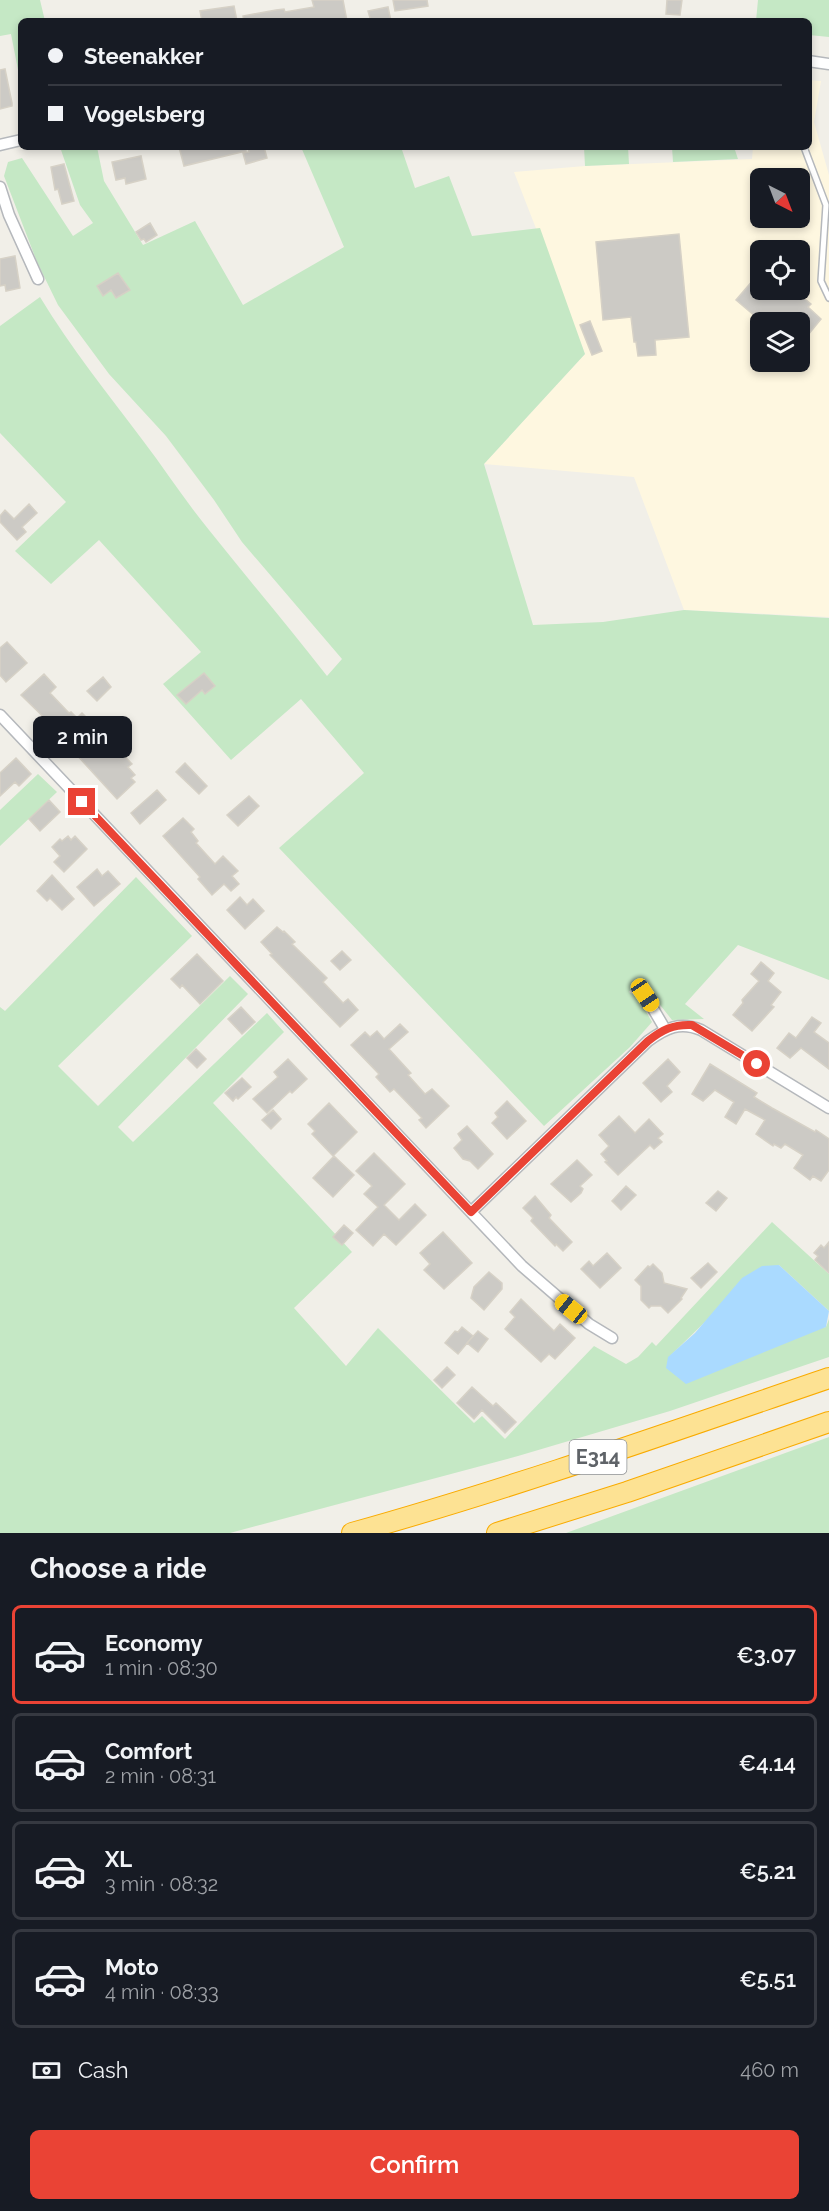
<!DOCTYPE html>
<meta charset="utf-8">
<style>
body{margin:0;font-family:Raleway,sans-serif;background:#20242c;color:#f1f3f6;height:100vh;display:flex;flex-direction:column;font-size:22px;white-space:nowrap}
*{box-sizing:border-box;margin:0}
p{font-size:20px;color:#9ea1a6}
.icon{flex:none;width:33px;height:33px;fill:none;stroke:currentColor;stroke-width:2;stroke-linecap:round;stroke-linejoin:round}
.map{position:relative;height:1533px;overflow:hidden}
.panel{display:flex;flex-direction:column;background:#171b24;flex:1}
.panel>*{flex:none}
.top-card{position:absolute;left:18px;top:18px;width:794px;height:132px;border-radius:9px;box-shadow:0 3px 9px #0003;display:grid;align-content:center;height:132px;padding:0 30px;background:#171b24}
.needle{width:39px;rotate:138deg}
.tools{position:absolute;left:750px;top:168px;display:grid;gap:12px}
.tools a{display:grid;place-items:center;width:60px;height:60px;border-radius:9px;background:#171b24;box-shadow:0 3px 9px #0003;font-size:30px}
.end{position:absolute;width:27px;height:27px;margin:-14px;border:8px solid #ea4335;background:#fff;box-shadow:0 0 0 3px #fff}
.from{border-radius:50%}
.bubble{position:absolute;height:42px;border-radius:9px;background:#171b24;box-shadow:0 3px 9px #0003;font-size:20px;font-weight:600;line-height:42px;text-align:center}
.car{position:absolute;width:18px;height:36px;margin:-18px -9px;border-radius:8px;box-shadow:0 0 4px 2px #0007;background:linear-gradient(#f5c518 24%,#345 0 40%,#f5c518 0 76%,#345 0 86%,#f5c518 0)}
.top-card b{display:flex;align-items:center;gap:21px;height:57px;font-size:22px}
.top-card b+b{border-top:2px solid #363941}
.top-card i{width:15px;height:15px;background:#f1f3f6}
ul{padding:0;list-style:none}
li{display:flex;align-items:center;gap:18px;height:99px;margin:0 12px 9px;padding:0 18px;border:3px solid #363941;border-radius:9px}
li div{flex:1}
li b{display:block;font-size:22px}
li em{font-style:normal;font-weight:600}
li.on{border-color:#ea4335}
li>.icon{width:54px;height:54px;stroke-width:1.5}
h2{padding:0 30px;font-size:27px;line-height:72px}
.pay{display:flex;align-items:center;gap:15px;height:66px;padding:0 30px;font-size:22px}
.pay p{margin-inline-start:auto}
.cta{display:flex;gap:12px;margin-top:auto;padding:12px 30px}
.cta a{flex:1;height:69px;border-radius:9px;background:#ea4335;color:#fff;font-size:24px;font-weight:600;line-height:69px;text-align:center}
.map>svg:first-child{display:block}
.commercial{fill:#fef7e0;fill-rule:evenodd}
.green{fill:#c5e8c5}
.water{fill:#aadaff}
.building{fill:#cccac5;stroke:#d6d1c6;stroke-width:1.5}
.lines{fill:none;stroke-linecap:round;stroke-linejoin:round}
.service-casing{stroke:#b5b8bc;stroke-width:8}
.minor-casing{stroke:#b5b8bc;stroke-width:13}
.motorway-casing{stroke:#f9ab00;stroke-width:22}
.service{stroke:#fff;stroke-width:5}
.minor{stroke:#fff;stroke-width:10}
.motorway{stroke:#fde293;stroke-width:20}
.route{stroke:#ea4335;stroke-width:8}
.labels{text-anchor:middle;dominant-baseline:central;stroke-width:6;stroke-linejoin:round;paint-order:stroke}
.shield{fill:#fff;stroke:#8f9295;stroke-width:1.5}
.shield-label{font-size:20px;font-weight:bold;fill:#5f6368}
</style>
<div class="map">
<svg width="829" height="1533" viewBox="0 0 829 1533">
<rect width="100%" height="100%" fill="#f1efe8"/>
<!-- commercial -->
<path class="commercial" d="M 809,80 L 821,81 L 814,122 L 829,175 L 829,617 L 684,610 L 634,477 L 484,464 L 585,354 L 514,172 L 585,166 L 752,159 L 753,147 L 808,147 ZM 760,178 L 800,178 L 800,218 L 760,218 ZM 760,250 L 800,250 L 800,290 L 760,290 ZM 760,322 L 800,322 L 800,362 L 760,362 Z"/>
<!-- green -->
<path class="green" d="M 0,0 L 40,0 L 45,21 L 21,21 L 21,85 L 11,34 L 0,36 Z
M 758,0 L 829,0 L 829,37 L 809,35 L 808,21 L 756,21 Z
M 76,147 L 97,147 L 104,181 L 143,245 L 195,221 L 243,305 L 344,247 L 301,147 L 401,147 L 415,188 L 449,176 L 472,236 L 540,228 L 585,354 L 484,464 L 533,625 L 603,622 L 684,610 L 829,618 L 829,980 L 738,945 L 685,1004 L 704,1019 L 672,1020 L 653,996 L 635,985 L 629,992 L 638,997 L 652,1022 L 630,1047 L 544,1126 L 279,848 L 364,773 L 301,699 L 231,760 L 163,684 L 201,652 L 99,540 L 51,584 L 15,551 L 66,502 L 0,433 L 0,326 L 40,297 C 71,348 108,394 144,442 C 166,471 186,502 209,530 C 248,579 288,626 327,676 L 342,659 L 242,542 L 214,500 L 166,436 L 109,374 L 58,305 L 37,262 L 4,176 L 8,162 L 22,158 L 73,236 L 93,223 L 80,205 L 61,150 Z
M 584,147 L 628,147 L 629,164 L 585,166 Z
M 672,147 L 734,147 L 738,159 L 673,162 Z
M 38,774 L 57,792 L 0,846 L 0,810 Z
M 136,877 L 192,936 L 58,1066 L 98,1106 L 230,976 L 248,994 L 118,1127 L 133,1142 L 267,1013 L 284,1032 L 213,1103 L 352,1252 L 294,1308 L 346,1366 L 378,1328 L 474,1423 L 482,1416 L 505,1439 L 594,1346 L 626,1364 L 638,1357 L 652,1342 L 656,1346 L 772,1222 L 829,1274 L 829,1311 L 779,1265 L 709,1318 L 669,1357 L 826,1327 L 829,1319 L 829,1357 L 670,1411 L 518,1456 L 230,1533 L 0,1533 L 0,1007 L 5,1011 Z
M 829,1437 L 829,1533 L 566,1533 Z"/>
<!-- water -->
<path class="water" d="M 779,1265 L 829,1311 L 826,1327 L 686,1384 L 666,1368 L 668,1357 L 695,1333 L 742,1278 L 762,1266 Z"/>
<!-- building -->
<path class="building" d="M 312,0 L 343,0 L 347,21 L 244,21 L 243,16 L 276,10 L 284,9 L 285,12 L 314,7 Z
M 393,0 L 427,0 L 428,6 L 395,11 Z
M 667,0 L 682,0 L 680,15 L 666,14 Z
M 234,6 L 237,21 L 202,21 L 200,11 Z
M 388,7 L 391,21 L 371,21 L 368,11 Z
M 5,69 L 12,103 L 12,106 L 0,109 L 0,70 Z
M 179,147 L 245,147 L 246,151 L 184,166 Z
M 248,147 L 264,147 L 267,158 L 246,164 L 243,153 L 249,152 Z
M 141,156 L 146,179 L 126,184 L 125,178 L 116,180 L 112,162 Z
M 64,164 L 74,201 L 62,204 L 58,189 L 55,190 L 51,167 Z
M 150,223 L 157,235 L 146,242 L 144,239 L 141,240 L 136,232 Z
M 679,234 L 689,337 L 655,340 L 656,355 L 638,356 L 636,342 L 634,342 L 631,317 L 603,320 L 596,242 Z
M 15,256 L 20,288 L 6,291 L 5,285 L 0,286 L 0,259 Z
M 760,272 L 760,290 L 794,290 L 811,304 L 808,307 L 821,319 L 808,335 L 800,328 L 800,322 L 783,322 L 773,314 L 765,322 L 762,322 L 736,300 Z
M 118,273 L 130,290 L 116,298 L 111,290 L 103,296 L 97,286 Z
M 590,321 L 602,351 L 592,355 L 580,325 Z
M 29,504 L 37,513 L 22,527 L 26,532 L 17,540 L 0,522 L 0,516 L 5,510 L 14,519 Z
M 7,642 L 27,663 L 6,682 L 0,675 L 0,648 Z
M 204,673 L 215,686 L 205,694 L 202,690 L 186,704 L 177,695 Z
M 44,674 L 56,687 L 50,693 L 69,713 L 71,712 L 77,718 L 82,713 L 93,724 L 81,736 L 97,749 L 100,746 L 107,753 L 118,749 L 132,764 L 128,767 L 135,775 L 131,778 L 135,782 L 117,799 L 64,741 L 66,739 L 21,695 Z
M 103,677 L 111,687 L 97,701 L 87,691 Z
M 16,758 L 31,774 L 19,786 L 15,782 L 0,796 L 0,773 Z
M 185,763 L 207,786 L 199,794 L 176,772 Z
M 157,790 L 166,800 L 140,824 L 131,813 Z
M 249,796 L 259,806 L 238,826 L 227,815 Z
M 49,800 L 60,812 L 40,831 L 29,819 Z
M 183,818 L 194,829 L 191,832 L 198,841 L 196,843 L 215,864 L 223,856 L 238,871 L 232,876 L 239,884 L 231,891 L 224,884 L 212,895 L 198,879 L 200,877 L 163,836 Z
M 68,836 L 71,840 L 75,836 L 87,849 L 64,872 L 54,862 L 60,856 L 52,847 L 60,839 L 62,841 Z
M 97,869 L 102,876 L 108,871 L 120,884 L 94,906 L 77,887 Z
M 52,875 L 74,899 L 62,910 L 50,898 L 47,901 L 37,891 Z
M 240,897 L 247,905 L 253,899 L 264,911 L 245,929 L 227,910 Z
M 277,927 L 283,932 L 284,931 L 295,942 L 292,944 L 327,978 L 323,982 L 343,1003 L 348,999 L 358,1010 L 340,1027 L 270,955 L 272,954 L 261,942 Z
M 342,951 L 351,960 L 340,970 L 331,961 Z
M 197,954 L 223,981 L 200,1004 L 182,985 L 180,988 L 171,979 Z
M 761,962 L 774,973 L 768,981 L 781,992 L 771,1005 L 774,1007 L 752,1031 L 733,1015 L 743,1003 L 742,1000 L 759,981 L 751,974 Z
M 241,1007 L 255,1022 L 242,1034 L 228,1019 Z
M 812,1017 L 821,1023 L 814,1032 L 829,1043 L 829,1069 L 801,1048 L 790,1058 L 777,1048 L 789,1033 L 796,1038 Z
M 400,1024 L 408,1032 L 389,1049 L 411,1073 L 408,1075 L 425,1094 L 432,1089 L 449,1106 L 426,1128 L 419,1120 L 422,1118 L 394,1089 L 390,1092 L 376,1077 L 379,1074 L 351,1045 L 365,1032 L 370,1037 L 377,1031 L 384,1039 Z
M 196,1049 L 206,1059 L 197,1068 L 187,1058 Z
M 288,1059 L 307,1079 L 292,1093 L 290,1091 L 267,1113 L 253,1099 L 278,1077 L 274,1072 Z
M 668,1059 L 680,1072 L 667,1086 L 672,1092 L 661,1102 L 643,1083 Z
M 710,1064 L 757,1093 L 754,1097 L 772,1108 L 815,1132 L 816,1130 L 829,1139 L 829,1170 L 821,1181 L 813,1176 L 810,1180 L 794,1168 L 803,1155 L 785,1144 L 781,1148 L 774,1144 L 773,1146 L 756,1134 L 765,1120 L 745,1109 L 736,1124 L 725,1117 L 734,1102 L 715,1090 L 703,1101 L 692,1094 Z
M 242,1078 L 251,1087 L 238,1099 L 236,1097 L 233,1101 L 225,1093 Z
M 507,1101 L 526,1121 L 507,1139 L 492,1123 L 498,1117 L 495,1113 Z
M 329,1103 L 357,1132 L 333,1156 L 312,1134 L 315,1131 L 308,1124 Z
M 273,1110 L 281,1119 L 271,1129 L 262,1120 Z
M 619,1116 L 635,1133 L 649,1119 L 663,1134 L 658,1138 L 662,1142 L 654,1149 L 650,1145 L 618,1175 L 605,1162 L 607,1161 L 601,1154 L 609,1146 L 599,1135 Z
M 467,1126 L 493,1154 L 478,1169 L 470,1161 L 463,1159 L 454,1148 L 462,1140 L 458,1134 Z
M 374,1153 L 405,1184 L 384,1205 L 399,1220 L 415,1204 L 426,1215 L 396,1245 L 384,1234 L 373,1246 L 356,1230 L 378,1207 L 364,1194 L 372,1186 L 356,1171 Z
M 334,1156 L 354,1175 L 333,1197 L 313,1178 Z
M 577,1160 L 592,1175 L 580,1186 L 583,1189 L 581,1193 L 571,1202 L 551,1184 Z
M 626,1186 L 636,1195 L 621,1210 L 612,1201 Z
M 718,1191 L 727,1198 L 716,1211 L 706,1203 Z
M 535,1196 L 551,1215 L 549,1218 L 572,1242 L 563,1251 L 556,1244 L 555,1246 L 531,1221 L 533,1218 L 523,1208 Z
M 344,1225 L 353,1233 L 342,1245 L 333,1237 Z
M 443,1232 L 472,1263 L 444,1289 L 424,1270 L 430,1264 L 420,1253 Z
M 829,1242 L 829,1273 L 815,1260 L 818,1256 L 814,1253 L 821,1245 L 824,1248 Z
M 607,1253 L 621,1268 L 600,1288 L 581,1269 L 589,1261 L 593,1266 Z
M 708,1263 L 717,1272 L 701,1288 L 691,1278 Z
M 653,1264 L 662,1273 L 664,1283 L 687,1289 L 681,1298 L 682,1299 L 668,1313 L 661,1306 L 651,1306 L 649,1308 L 641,1300 L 641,1286 L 635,1280 L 648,1266 L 650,1267 Z
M 489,1272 L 502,1283 L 502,1289 L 484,1310 L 471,1298 L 474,1287 Z
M 521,1299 L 554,1331 L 560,1324 L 575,1338 L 555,1359 L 549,1354 L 541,1362 L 505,1329 L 515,1317 L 510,1312 Z
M 462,1327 L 473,1336 L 458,1354 L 445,1343 L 455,1331 L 458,1332 Z
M 478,1331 L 488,1339 L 478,1352 L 467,1343 Z
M 447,1367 L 455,1375 L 442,1388 L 434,1380 Z
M 472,1387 L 493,1406 L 496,1403 L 516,1422 L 505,1433 L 482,1410 L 474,1419 L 457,1403 Z"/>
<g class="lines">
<!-- service casing -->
<g class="service-casing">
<path id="service" d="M 804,147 L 826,205 L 821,281 L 829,298"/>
</g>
<!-- minor casing -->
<g class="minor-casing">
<path id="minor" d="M 808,61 L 829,64
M 0,145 L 21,140
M 0,187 L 9,215 L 38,279
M 0,715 L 522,1266 L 589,1324 L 612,1338
M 645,995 L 665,1029
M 471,1212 L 648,1041 C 666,1028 680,1021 701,1030 L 829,1108"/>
</g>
<!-- motorway casing -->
<g class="motorway-casing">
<path id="motorway" d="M 352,1533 C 513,1488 671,1432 829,1378
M 497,1533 L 627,1492 L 829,1422"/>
</g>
<!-- service -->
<use href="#service" class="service"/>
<!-- minor -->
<use href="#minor" class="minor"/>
<!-- motorway -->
<use href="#motorway" class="motorway"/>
</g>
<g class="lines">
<!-- route -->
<path class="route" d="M 82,802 L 471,1212 L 648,1041 C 662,1030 673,1024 692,1025 L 757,1064"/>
</g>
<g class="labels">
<!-- shield labels -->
<rect class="shield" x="569.5" y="1440" width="57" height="34" rx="4.5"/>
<g class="shield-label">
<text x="598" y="1457">E314</text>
</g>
</g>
</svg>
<div class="tools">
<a><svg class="needle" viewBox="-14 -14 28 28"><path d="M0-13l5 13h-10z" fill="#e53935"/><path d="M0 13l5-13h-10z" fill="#9ea1a6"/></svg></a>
<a><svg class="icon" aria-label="locate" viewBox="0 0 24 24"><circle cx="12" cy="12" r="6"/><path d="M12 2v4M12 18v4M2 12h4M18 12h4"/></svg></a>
<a><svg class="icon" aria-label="layers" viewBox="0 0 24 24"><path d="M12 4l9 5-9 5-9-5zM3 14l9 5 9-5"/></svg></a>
</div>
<i class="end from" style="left:757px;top:1064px"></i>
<i class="end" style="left:82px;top:802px"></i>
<div class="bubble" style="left:33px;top:716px;width:99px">2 min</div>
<i class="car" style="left:645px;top:995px;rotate:146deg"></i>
<i class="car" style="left:571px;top:1309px;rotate:309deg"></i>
<div class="top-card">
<b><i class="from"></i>Steenakker</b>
<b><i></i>Vogelsberg</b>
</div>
</div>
<section class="panel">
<h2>Choose a ride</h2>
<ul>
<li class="on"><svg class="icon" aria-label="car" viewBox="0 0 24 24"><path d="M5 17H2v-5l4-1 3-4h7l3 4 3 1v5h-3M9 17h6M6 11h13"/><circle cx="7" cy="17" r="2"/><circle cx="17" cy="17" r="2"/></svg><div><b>Economy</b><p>1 min · 08:30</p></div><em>€3.07</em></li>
<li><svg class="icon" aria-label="car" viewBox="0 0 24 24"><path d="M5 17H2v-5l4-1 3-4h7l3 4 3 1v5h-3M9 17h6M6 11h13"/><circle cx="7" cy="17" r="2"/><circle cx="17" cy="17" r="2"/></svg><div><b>Comfort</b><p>2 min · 08:31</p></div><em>€4.14</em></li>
<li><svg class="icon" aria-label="car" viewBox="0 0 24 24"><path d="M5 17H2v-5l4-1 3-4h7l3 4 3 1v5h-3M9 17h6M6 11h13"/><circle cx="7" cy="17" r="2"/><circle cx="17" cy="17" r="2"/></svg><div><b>XL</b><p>3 min · 08:32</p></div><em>€5.21</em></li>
<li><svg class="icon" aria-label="car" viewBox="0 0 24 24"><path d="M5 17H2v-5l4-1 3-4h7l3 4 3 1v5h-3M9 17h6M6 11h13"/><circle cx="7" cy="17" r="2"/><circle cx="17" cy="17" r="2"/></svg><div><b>Moto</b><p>4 min · 08:33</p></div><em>€5.51</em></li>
</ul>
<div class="pay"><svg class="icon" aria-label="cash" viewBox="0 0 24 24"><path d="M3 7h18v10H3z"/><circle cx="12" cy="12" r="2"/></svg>Cash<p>460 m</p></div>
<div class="cta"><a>Confirm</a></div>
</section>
